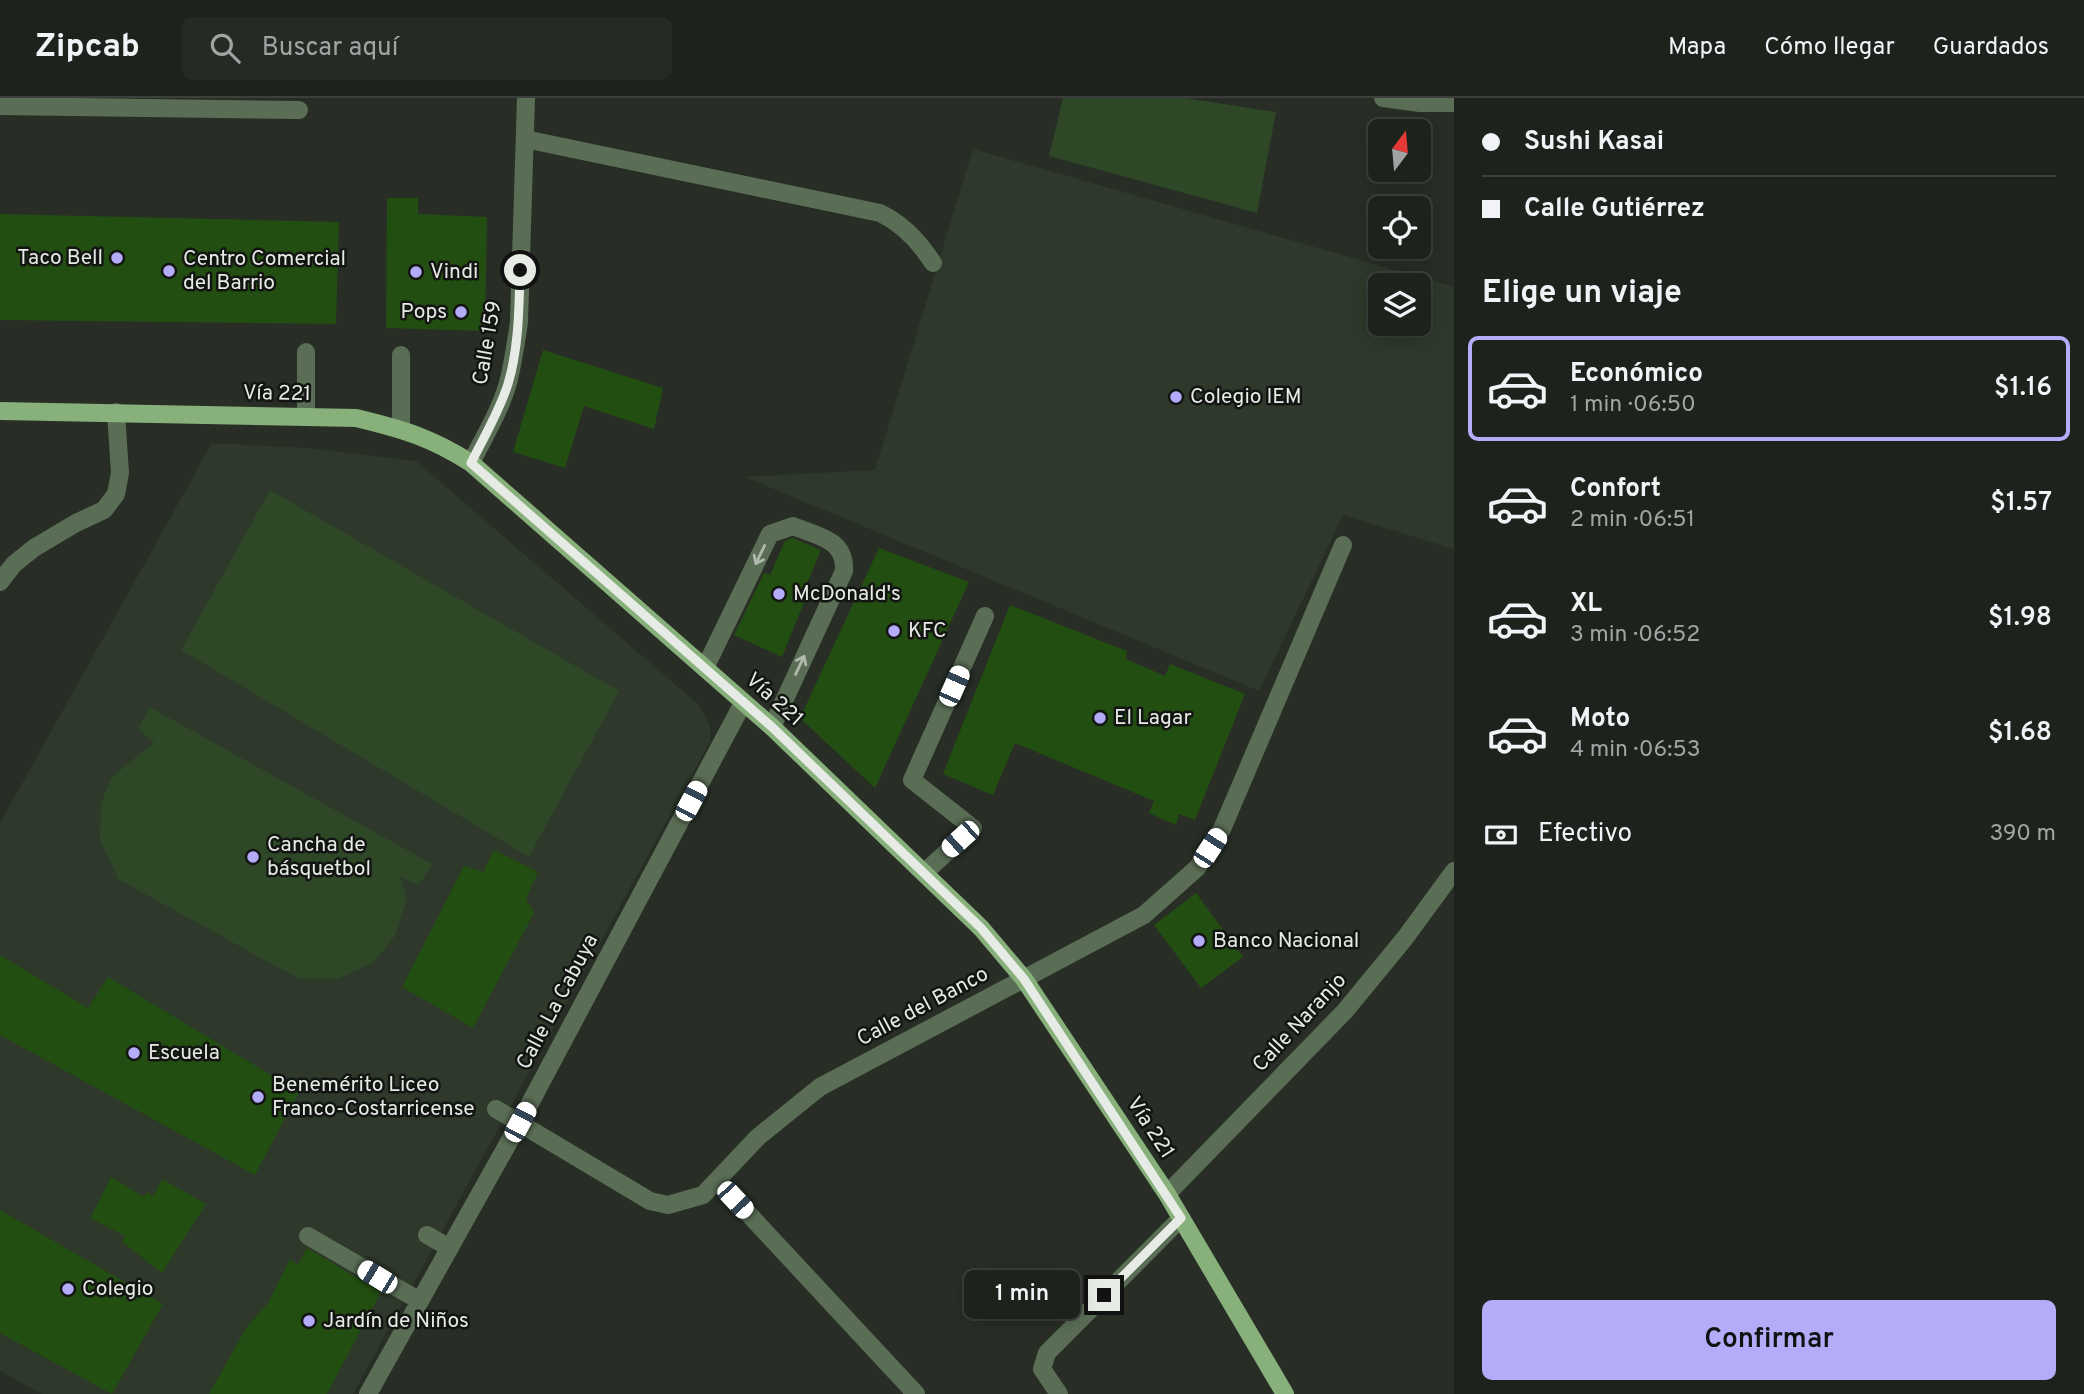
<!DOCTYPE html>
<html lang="es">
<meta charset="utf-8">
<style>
body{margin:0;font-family:Overpass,sans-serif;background:#262a25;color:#f1f3f6;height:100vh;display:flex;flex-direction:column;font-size:26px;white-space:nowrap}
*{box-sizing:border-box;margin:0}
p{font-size:23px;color:#a1a4a3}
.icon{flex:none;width:38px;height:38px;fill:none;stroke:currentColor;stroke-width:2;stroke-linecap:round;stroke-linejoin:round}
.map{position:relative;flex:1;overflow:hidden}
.panel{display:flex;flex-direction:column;background:#1e221c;width:630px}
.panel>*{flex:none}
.hud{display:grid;align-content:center;height:154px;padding:0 28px;background:#1e221c}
.needle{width:46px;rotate:16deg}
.buttons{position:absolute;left:1368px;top:21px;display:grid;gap:14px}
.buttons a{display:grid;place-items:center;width:63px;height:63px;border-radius:10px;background:#1e221c;box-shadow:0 4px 18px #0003,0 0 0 2px #3c3f3b;font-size:35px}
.end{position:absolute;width:32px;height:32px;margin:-16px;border:9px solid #e7ebe6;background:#111;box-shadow:0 0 0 4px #111}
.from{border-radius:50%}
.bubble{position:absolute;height:49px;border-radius:10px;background:#1e221c;box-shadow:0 4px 18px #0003,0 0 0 2px #3c3f3b;font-size:23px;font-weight:600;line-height:49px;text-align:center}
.car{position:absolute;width:21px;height:42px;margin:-21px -10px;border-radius:9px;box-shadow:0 0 5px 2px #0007;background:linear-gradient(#fff 24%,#345 0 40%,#fff 0 76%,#345 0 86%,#fff 0)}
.hud b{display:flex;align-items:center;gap:24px;height:66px;font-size:26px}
.hud b+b{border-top:2px solid #3c3f3b}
.hud i{width:18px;height:18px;background:#f1f3f6}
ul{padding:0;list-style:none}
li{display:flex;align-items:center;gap:21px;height:105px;margin:0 14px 10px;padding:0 14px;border:4px solid transparent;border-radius:10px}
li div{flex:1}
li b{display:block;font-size:26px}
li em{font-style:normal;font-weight:600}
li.active{border-color:#b4acf9}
li>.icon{width:63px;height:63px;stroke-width:1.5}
h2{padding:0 28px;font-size:32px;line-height:84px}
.pay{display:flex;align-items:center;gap:18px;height:77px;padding:0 28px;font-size:26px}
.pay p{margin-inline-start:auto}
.button{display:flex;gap:14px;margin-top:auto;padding:14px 28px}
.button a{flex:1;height:80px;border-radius:10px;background:#b4acf9;color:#111;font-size:28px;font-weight:600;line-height:80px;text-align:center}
header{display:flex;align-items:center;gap:42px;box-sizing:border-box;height:98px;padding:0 35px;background:#1e221c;border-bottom:2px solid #3c3f3b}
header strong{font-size:33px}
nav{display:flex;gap:38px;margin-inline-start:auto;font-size:24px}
.search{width:490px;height:63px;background:#262a25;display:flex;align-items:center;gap:18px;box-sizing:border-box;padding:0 24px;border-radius:10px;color:#a1a4a3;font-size:26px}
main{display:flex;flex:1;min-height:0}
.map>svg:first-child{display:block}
.built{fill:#2e382b;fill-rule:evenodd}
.green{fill:#2e4726}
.building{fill:#224e11}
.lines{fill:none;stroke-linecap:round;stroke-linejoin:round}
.minor{stroke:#5a6e55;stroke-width:18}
.major{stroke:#87b07b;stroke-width:18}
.oneway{stroke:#afb9ac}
.route{stroke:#e7ebe6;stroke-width:9}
.poi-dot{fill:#b4acf9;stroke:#131512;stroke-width:2.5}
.labels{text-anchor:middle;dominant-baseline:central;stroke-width:5;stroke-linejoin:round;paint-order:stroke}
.poi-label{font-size:21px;fill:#e7ebe6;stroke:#131512;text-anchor:start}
.street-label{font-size:21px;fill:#e7ebe6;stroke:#131512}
</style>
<header>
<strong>Zipcab</strong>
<div class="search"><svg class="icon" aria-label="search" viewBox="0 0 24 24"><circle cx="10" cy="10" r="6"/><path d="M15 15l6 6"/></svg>Buscar aquí</div>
<nav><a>Mapa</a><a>Cómo llegar</a><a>Guardados</a></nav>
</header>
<main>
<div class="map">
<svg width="1454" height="1296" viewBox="0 0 1454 1296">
<rect width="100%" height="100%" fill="#282e26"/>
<!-- built -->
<path class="built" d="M 973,51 L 1454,189 L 1454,451 L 1343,417 L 1259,593 L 745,379 L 875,372 ZM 1381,187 L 1419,187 L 1419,226 L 1381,226 Z
M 212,345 L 307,350 L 416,363 L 699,607 L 710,627 L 710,644 L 353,1296 L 42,1296 L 0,1273 L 0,725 Z"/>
<!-- green -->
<path class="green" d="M 1063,0 L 1185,0 L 1276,14 L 1257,115 L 1049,58 Z
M 270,392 L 619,593 L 529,759 L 181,552 Z
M 150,609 L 432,766 L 419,787 L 400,779 L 407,801 L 395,838 L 373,865 L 338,881 L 299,881 L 118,781 L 100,742 L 101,705 L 111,680 L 154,644 L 138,631 Z"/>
<!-- building -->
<path class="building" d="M 387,100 L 418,100 L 418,116 L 487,119 L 485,233 L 386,230 Z
M 0,116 L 339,124 L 336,226 L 0,222 Z
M 543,252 L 663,290 L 654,331 L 584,308 L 565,370 L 513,354 Z
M 793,440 L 821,452 L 803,495 L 807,497 L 782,559 L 734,537 L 764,475 L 770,477 L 785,443 Z
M 879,450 L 969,484 L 875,690 L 800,620 Z
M 1010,507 L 1127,553 L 1126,561 L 1165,578 L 1170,566 L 1245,596 L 1195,722 L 1179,716 L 1176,727 L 1149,715 L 1154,703 L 1015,645 L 993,697 L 943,676 Z
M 494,752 L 538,774 L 526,801 L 534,815 L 473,930 L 402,889 L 464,768 L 483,774 Z
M 1196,795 L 1243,859 L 1201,890 L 1154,827 Z
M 0,857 L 88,910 L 108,879 L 299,994 L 255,1077 L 0,937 Z
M 111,1079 L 144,1099 L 147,1094 L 153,1098 L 162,1081 L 206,1106 L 162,1175 L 122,1144 L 125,1138 L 90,1120 Z
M 0,1112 L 163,1206 L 112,1296 L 0,1235 Z
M 307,1150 L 381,1194 L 327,1296 L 209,1296 L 248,1227 L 268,1205 L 290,1161 L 298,1167 Z"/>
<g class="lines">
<!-- minor -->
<path class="minor" d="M 1383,0 L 1420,5 L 1454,5
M 0,8 L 299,12
M 525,41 L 880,115 C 903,126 919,143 933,165
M 401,257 L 401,331
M 306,319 L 306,254
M 471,365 C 484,339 500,313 508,285 C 513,265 516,245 519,224 L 526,0
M 0,484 L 14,466 L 34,450 L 76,425 L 104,412 L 116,396 L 120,375 L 116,314
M 705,570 L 770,436 L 793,428 C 817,438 846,441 844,473 L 772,629
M 924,775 L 973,730 L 912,682 L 985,518
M 496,1011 L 650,1103 L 668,1107 L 703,1097 L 758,1039 L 820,989 L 1144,817 L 1197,770 L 1222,731 L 1343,447
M 717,1082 L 916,1296
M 1167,1096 L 1345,913 L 1405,840 L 1454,773
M 427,1137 L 450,1150
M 308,1138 L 420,1203
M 368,1296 L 520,1024 L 743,605
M 1059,1296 L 1042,1271 L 1047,1255 L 1181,1120"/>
<!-- major -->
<path class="major" d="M 0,313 L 356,320 C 402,331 430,339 471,365 L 772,629 L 981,830 L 1024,881 L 1167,1096 L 1285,1296"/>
</g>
<!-- one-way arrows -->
<defs><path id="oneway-shaft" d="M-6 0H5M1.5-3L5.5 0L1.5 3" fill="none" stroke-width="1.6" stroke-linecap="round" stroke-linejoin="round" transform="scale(1.75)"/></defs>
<g class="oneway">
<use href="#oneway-shaft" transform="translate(760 457) rotate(116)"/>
<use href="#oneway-shaft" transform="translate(800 567) rotate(-65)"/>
</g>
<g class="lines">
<!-- route -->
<path class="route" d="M 520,172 C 519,210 519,249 508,286 C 499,314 484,339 471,365 L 772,629 L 981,830 L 1024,881 L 1181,1120 L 1104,1197"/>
</g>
<!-- markers -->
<g class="poi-dot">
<circle cx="117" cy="160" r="7"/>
<circle cx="169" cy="173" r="7"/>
<circle cx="416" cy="174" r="7"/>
<circle cx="461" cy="214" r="7"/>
<circle cx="1176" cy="299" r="7"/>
<circle cx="779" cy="496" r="7"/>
<circle cx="894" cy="533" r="7"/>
<circle cx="1100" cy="620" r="7"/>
<circle cx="253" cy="759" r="7"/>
<circle cx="1199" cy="843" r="7"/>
<circle cx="134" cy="955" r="7"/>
<circle cx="258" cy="999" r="7"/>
<circle cx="68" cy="1191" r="7"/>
<circle cx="309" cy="1223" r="7"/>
</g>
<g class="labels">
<!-- poi labels -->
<g class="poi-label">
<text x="103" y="160" text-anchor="end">Taco Bell</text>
<text x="183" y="161">Centro Comercial<tspan x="183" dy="24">del Barrio</tspan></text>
<text x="430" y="174">Vindi</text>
<text x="447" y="214" text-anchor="end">Pops</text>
<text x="1190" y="299">Colegio IEM</text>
<text x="793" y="496">McDonald's</text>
<text x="908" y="533">KFC</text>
<text x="1114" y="620">El Lagar</text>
<text x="267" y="747">Cancha de<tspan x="267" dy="24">básquetbol</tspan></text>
<text x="1213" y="843">Banco Nacional</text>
<text x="148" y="955">Escuela</text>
<text x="272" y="987">Benemérito Liceo<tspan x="272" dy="24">Franco-Costarricense</tspan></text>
<text x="82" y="1191">Colegio</text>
<text x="323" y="1223">Jardín de Niños</text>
</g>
<!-- street labels -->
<g class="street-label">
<text transform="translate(488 245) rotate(-80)">Calle 159</text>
<text transform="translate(277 296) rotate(1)">Vía 221</text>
<text transform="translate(774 602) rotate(42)">Vía 221</text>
<text transform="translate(558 904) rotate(-62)">Calle La Cabuya</text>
<text transform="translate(923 909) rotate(-28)">Calle del Banco</text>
<text transform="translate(1300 925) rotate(-47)">Calle Naranjo</text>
<text transform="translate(1150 1030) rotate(57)">Vía 221</text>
</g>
</g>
</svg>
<div class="buttons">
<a><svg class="needle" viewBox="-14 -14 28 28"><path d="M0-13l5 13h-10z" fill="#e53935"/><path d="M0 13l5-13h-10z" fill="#a1a4a3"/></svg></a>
<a><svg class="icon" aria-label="locate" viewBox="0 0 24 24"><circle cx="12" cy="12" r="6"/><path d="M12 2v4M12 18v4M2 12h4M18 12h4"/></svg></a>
<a><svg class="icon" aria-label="layers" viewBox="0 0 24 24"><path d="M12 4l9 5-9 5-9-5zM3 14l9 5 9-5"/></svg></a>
</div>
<i class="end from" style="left:520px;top:172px"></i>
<i class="end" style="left:1104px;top:1197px"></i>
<div class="bubble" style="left:964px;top:1172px;width:116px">1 min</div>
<i class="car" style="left:954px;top:588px;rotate:24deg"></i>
<i class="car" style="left:691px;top:703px;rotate:28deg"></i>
<i class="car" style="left:960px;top:741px;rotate:228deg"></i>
<i class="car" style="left:1210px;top:750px;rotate:33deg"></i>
<i class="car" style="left:520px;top:1024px;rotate:28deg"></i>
<i class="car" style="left:735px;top:1102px;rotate:137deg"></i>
<i class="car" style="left:377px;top:1179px;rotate:301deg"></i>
</div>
<section class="panel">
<div class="hud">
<b><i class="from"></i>Sushi Kasai</b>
<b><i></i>Calle Gutiérrez</b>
</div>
<h2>Elige un viaje</h2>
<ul>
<li class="active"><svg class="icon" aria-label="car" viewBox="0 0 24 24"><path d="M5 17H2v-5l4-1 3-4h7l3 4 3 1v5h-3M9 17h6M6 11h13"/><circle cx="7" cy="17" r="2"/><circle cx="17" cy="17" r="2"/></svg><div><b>Económico</b><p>1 min · 06:50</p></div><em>$1.16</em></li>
<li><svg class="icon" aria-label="car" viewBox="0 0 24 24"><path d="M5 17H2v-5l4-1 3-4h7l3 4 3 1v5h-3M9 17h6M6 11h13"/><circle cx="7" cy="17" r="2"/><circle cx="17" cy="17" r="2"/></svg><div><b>Confort</b><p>2 min · 06:51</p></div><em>$1.57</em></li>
<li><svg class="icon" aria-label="car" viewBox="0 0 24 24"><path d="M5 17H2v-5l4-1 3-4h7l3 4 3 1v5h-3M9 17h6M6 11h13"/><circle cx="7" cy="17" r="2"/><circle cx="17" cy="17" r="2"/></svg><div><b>XL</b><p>3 min · 06:52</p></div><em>$1.98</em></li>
<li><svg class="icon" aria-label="car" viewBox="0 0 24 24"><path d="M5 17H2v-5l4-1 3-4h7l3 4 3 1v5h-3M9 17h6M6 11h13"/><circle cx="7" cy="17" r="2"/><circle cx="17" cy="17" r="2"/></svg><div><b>Moto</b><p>4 min · 06:53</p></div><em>$1.68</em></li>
</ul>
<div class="pay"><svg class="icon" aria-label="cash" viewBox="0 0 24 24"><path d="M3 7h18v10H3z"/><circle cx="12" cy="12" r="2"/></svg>Efectivo<p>390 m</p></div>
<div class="button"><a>Confirmar</a></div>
</section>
</main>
